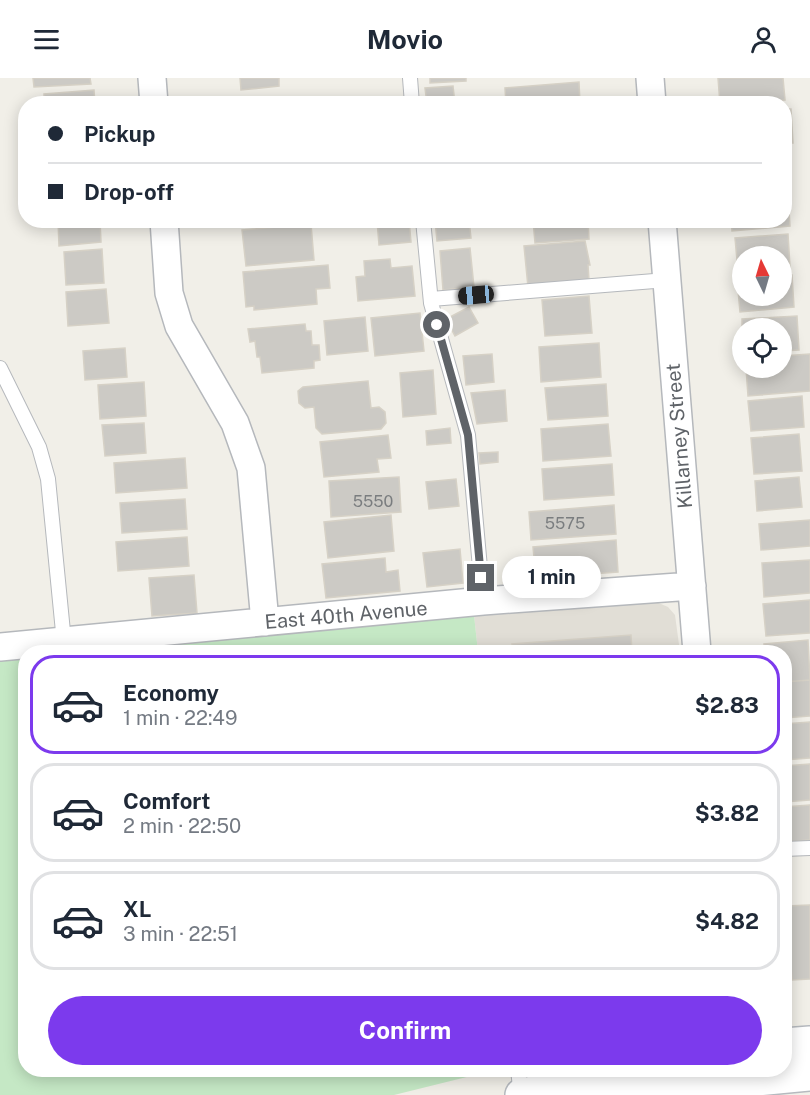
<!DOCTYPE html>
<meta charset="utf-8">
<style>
body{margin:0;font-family:"Public Sans",sans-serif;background:#f6f6f7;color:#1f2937;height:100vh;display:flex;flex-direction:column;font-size:22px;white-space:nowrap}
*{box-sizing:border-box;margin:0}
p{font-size:20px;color:#747a83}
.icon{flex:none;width:33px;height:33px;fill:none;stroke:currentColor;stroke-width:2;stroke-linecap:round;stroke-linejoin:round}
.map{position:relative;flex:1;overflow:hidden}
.drawer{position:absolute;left:18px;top:567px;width:774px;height:432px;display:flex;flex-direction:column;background:#fff;border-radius:24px;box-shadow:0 3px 15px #0003}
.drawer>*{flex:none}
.hud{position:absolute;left:18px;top:18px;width:774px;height:132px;border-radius:24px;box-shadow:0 3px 15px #0003;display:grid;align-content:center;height:132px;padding:0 30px;background:#fff}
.needle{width:39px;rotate:355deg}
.buttons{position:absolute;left:732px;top:168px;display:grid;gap:12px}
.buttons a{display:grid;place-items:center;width:60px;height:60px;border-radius:50%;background:#fff;box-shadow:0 3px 15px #0003;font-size:30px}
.end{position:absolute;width:27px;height:27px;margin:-14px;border:8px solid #5f6368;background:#fff;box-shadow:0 0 0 3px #fff}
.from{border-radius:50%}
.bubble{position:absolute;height:42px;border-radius:21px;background:#fff;box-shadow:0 3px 15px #0003;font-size:20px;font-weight:700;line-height:42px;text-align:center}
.car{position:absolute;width:18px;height:36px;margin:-18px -9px;border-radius:8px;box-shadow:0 0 4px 2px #0007;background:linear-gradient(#222 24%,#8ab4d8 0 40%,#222 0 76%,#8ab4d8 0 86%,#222 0)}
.hud b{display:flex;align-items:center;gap:21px;height:57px;font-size:22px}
.hud b+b{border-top:2px solid #e0e1e3}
.hud i{width:15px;height:15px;background:#1f2937}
ul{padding:10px 0 0;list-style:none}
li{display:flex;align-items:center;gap:18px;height:99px;margin:0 12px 9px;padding:0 18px;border:3px solid #e0e1e3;border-radius:24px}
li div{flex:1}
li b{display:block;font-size:22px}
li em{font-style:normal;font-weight:700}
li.on{border-color:#7c3aed}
li>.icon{width:54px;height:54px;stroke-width:1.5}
.action{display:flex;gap:12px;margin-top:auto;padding:12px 30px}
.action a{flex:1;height:69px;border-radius:36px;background:#7c3aed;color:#fff;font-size:24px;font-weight:700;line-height:69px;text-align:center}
header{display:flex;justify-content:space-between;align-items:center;height:78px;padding:0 30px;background:#fff;font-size:27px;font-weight:700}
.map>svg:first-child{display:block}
.education{fill:#e1ded6}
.green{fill:#c5e8c5}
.building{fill:#cccac5;stroke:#d6d1c6;stroke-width:1.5}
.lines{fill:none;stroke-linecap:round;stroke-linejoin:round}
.lane-casing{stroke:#b5b8bc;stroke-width:16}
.street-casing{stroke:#b5b8bc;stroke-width:30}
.secondary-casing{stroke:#b6babf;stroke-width:36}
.lane{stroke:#fff;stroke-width:14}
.street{stroke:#fff;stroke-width:27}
.secondary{stroke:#fff;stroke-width:33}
.route{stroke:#5f6368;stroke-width:8}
.labels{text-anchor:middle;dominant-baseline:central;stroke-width:5;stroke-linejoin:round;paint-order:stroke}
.number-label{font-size:16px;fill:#7a7d7f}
.street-label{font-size:20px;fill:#5f6368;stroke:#fff}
</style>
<header><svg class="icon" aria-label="menu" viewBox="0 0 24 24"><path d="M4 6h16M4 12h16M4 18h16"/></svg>Movio<svg class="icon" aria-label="person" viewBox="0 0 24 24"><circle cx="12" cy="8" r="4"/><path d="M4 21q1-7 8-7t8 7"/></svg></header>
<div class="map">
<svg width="810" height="1017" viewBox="0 0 810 1017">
<rect width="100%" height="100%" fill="#f1efe8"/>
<!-- education -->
<path class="education" d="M 654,523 L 668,529 L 675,537 L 680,574 L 478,574 L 474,537 Z"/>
<!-- green -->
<path class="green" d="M 474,537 L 478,574 L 69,574 Z
M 25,579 L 26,992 L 495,992 L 394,1017 L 0,1017 L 0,581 Z"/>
<!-- building -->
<path class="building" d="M 33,0 L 90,0 L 91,6 L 34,9 Z
M 240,0 L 279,0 L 279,8 L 241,12 Z
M 430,0 L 466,0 L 466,3 L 430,5 Z
M 718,0 L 783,0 L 785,22 L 720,26 Z
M 579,4 L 580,26 L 506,26 L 505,10 Z
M 453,8 L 455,26 L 427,26 L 425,10 Z
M 94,12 L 95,26 L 44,26 L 44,16 Z
M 396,21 L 396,26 L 362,26 L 362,24 Z
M 784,31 L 791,31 L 793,65 L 784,65 Z
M 784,74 L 789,109 L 784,109 Z
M 784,116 L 788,116 L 790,148 L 732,153 L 731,142 L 784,142 Z
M 58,142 L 100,142 L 101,164 L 59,168 Z
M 251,142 L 301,142 L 251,147 Z
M 377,142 L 409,142 L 411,164 L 379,167 Z
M 435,142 L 469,142 L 471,160 L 437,163 Z
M 533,142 L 588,142 L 589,161 L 535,165 Z
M 311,146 L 314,182 L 246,188 L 242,152 Z
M 788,156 L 790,189 L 782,189 L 782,178 L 742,178 L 742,192 L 738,193 L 735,160 Z
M 585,163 L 590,187 L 588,187 L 589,203 L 528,209 L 524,168 Z
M 470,170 L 474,209 L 443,212 L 440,173 Z
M 102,171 L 104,205 L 66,207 L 64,174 Z
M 390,181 L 391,190 L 412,188 L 415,218 L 358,223 L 356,199 L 365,198 L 364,183 Z
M 328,187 L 330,210 L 316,211 L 317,226 L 254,232 L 254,228 L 246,229 L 243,194 Z
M 792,197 L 794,229 L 740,234 L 737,201 L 742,201 L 742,218 L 782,218 L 782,198 Z
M 106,211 L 109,245 L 68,248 L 66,214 Z
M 589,218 L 592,255 L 545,258 L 542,222 Z
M 469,229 L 478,245 L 455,258 L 446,241 Z
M 420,235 L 424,273 L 375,278 L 371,240 Z
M 797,238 L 799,272 L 782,273 L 782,250 L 742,251 L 742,241 Z
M 365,239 L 368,273 L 327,277 L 324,243 Z
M 305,246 L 306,253 L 311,253 L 312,267 L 319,267 L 320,282 L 314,283 L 314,290 L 262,295 L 260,279 L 257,279 L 255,263 L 250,264 L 248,251 Z
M 599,265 L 601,299 L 541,304 L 539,269 Z
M 125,270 L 127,299 L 85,302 L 83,273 Z
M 492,276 L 494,304 L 466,307 L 463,278 Z
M 810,276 L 810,313 L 748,318 L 746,290 L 782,290 L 782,278 Z
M 433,292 L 436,336 L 403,339 L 400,295 Z
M 368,303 L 371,330 L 379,329 L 385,334 L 386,345 L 381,351 L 322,356 L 316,350 L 314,329 L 305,330 L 299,325 L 298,313 L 303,309 Z
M 144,304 L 146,338 L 100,341 L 98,307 Z
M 606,306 L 608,338 L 548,342 L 545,310 Z
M 505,312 L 507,343 L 477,346 L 471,315 Z
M 802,318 L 804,349 L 751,353 L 748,323 Z
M 144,345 L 146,375 L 105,378 L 102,347 Z
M 608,346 L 611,378 L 543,383 L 541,351 Z
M 450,350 L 451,365 L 427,367 L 426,353 Z
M 799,356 L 802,393 L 754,396 L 751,360 Z
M 388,357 L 391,380 L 377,381 L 379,394 L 324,399 L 320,364 Z
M 498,374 L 498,384 L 480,386 L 479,375 Z
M 185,380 L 187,410 L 116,415 L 114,385 Z
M 612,386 L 614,417 L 544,422 L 542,391 Z
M 399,399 L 401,434 L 331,439 L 329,403 Z
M 799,399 L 802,429 L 757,433 L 755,403 Z
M 456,401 L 459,428 L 429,431 L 426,404 Z
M 185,421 L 187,451 L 122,455 L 120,425 Z
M 614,427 L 616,456 L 531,462 L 529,434 Z
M 391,437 L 394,473 L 328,480 L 324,444 Z
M 810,442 L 810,468 L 761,472 L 759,446 Z
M 187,459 L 189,488 L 118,493 L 116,464 Z
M 616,462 L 618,494 L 536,500 L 533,469 Z
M 460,471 L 463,505 L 427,509 L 423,475 Z
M 385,480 L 386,494 L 398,492 L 400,513 L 326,520 L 322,486 Z
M 810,482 L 810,515 L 764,519 L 762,485 Z
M 194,497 L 197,535 L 152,538 L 149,500 Z
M 810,522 L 810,555 L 766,558 L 763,526 Z
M 631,557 L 632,574 L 513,574 L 512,566 Z
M 808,562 L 810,602 L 784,604 L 784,574 L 765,574 L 764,566 Z
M 810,602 L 810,638 L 784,640 L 784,604 Z
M 810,644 L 810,680 L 784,682 L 784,646 Z
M 810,686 L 810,722 L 784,724 L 784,688 Z
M 810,727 L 810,762 L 784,764 L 784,729 Z
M 810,827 L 810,901 L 792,902 L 786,828 Z"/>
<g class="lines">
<!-- lane casing -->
<g class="lane-casing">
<path id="lane" d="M 410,0 L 412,26
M 423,142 L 431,225 L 468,357 L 483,523
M 431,221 L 667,202
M 0,290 L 39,369 L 48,401 L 64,564
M 784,771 L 810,770
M 518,992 L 521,1017"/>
</g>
<!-- street casing -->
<g class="street-casing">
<path id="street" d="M 152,0 L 154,26
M 650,0 L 652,26
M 164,142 L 169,215 L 179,248 L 235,345 L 251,390 L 265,544
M 662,142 L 697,574
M 0,569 L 483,523 L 692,508"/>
</g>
<!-- secondary casing -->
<g class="secondary-casing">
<path id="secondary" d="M 784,967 L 810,965
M 570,1008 L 598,1016 L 810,996
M 522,1017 L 570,1008 L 588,994"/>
</g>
<!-- lane -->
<use href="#lane" class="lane"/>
<!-- street -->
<use href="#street" class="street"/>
<!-- secondary -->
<use href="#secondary" class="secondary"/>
</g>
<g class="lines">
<!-- route -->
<path class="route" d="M 437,247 L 468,357 L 481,500"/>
</g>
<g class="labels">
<!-- number labels -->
<g class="number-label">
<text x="373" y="423">5550</text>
<text x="565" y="445">5575</text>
</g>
<!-- street labels -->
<g class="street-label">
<text transform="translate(679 358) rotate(-95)">Killarney Street</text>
<text transform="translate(346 537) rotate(-5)">East 40th Avenue</text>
</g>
</g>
</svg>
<div class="buttons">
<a><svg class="needle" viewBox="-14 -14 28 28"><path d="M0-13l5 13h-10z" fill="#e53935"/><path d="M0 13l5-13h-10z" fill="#747a83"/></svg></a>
<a><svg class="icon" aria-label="locate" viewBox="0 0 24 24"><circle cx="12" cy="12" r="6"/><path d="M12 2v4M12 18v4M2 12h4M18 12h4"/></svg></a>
</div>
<i class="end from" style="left:437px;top:247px"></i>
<i class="end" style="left:481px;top:500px"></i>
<div class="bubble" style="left:502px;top:478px;width:99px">1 min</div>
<i class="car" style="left:476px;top:217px;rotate:265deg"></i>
<div class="hud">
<b><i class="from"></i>Pickup</b>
<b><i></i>Drop-off</b>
</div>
<section class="drawer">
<ul>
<li class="on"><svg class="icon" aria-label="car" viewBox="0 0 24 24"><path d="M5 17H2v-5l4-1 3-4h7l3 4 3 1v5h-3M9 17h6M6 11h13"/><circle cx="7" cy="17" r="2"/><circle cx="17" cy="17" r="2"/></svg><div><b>Economy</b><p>1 min · 22:49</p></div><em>$2.83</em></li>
<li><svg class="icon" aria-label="car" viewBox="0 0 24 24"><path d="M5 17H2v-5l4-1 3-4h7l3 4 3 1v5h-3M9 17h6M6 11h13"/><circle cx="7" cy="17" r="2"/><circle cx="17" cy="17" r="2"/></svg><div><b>Comfort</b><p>2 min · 22:50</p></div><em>$3.82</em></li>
<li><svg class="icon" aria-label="car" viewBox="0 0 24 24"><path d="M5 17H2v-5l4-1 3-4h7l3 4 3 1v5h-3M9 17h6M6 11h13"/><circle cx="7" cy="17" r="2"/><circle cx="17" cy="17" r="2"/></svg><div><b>XL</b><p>3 min · 22:51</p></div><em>$4.82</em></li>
</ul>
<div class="action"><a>Confirm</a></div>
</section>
</div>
